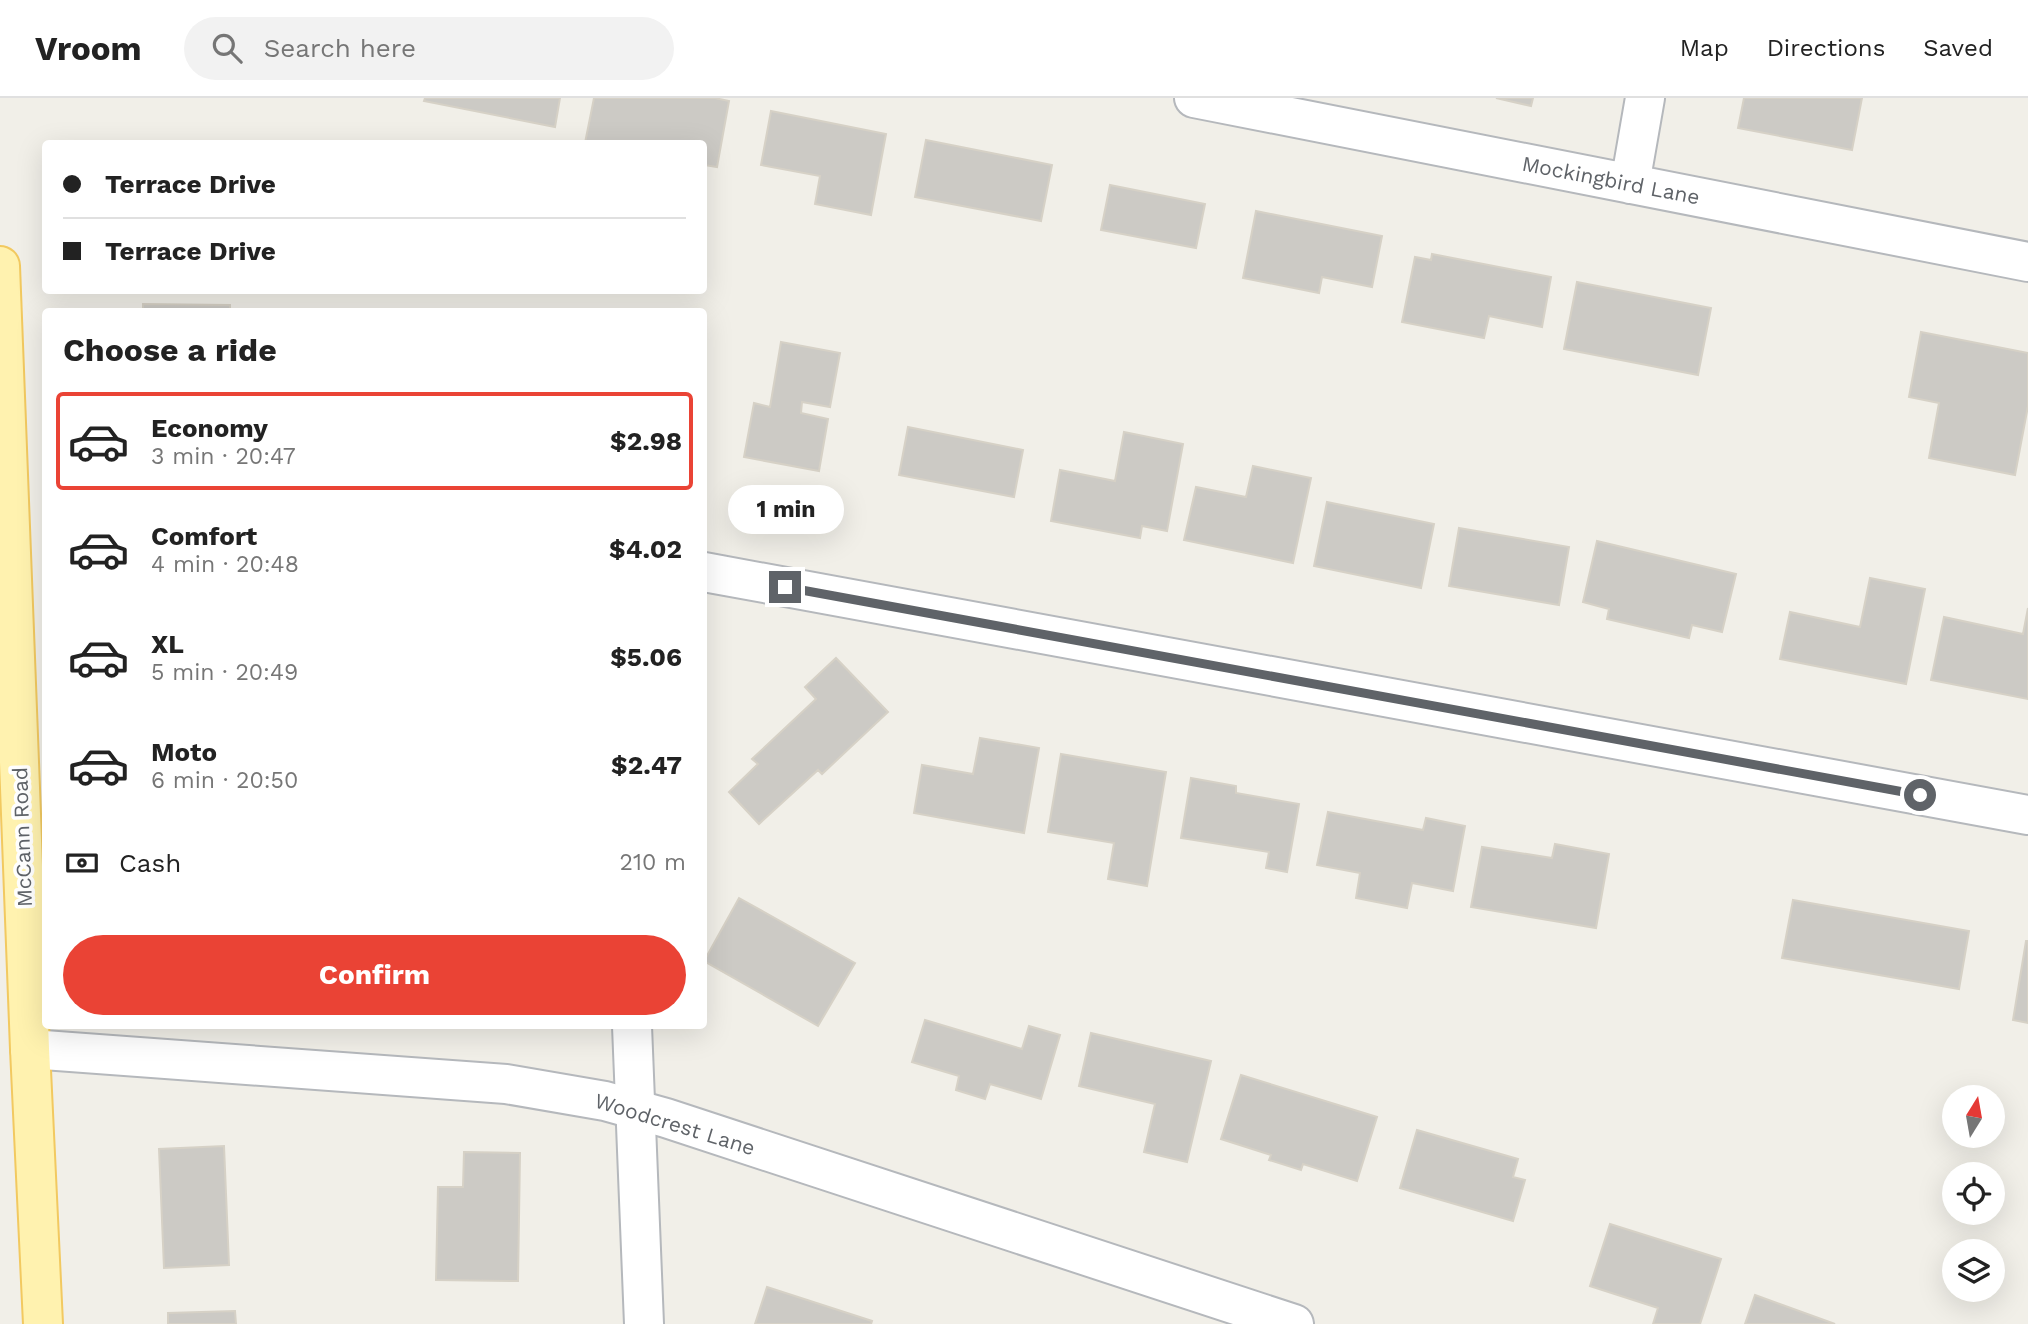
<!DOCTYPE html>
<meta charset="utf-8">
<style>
body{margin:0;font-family:"Work Sans",sans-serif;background:#f2f2f2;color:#222;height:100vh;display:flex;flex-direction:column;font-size:26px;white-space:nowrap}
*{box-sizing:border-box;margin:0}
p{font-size:23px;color:#767676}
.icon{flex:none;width:38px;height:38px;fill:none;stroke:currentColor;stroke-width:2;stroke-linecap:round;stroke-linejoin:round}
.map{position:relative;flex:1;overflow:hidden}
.sheet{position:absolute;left:42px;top:210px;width:665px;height:721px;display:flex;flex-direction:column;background:#fff;border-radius:7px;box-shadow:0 7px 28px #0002}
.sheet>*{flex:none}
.top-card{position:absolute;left:42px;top:42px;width:665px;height:154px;border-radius:7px;box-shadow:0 7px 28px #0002;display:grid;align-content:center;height:154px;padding:0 21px;background:#fff}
.needle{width:46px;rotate:11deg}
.buttons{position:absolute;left:1942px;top:987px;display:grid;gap:14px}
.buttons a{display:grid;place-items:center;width:63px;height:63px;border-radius:50%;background:#fff;box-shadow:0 7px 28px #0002;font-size:35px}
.end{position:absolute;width:32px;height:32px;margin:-16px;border:9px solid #5f6368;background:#fff;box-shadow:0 0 0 4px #fff}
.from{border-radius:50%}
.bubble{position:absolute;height:49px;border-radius:24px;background:#fff;box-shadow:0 7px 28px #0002;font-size:23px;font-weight:700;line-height:49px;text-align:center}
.top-card b{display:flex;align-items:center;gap:24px;height:66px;font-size:26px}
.top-card b+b{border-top:2px solid #e0e0e0}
.top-card i{width:18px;height:18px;background:#222}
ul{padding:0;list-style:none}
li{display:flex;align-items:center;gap:21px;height:98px;margin:0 14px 10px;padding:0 7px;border:4px solid transparent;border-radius:7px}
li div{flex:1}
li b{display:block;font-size:26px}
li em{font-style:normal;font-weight:700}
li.on{border-color:#ea4335}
li>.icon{width:63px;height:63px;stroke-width:1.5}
h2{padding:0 21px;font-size:32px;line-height:84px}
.pay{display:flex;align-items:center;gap:18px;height:77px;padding:0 21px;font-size:26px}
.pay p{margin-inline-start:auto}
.primary-button{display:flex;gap:14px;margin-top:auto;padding:14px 21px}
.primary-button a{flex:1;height:80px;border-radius:42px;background:#ea4335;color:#fff;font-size:28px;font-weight:700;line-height:80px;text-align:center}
header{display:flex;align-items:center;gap:42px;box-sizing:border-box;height:98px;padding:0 35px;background:#fff;border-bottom:2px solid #e0e0e0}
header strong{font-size:33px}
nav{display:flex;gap:38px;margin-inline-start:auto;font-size:24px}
.search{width:490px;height:63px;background:#f2f2f2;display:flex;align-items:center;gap:18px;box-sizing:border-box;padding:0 24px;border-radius:38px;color:#767676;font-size:26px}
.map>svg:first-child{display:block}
.building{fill:#cccac5;stroke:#d6d1c6;stroke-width:2}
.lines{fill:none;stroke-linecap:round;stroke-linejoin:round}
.minor-casing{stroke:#b5b8bc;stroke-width:42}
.tertiary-casing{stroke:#b5b8bc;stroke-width:42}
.primary-casing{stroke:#f2c960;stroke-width:42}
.minor{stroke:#fff;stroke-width:38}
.tertiary{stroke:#fff;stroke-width:38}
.primary{stroke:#fff2af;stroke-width:38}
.route{stroke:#5f6368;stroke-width:9}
.labels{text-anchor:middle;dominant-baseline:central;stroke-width:7;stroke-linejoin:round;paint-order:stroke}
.street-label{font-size:21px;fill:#5f6368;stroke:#fff}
</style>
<header>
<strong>Vroom</strong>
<div class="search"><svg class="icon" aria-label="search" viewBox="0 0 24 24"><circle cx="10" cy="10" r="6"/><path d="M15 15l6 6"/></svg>Search here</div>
<nav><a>Map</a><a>Directions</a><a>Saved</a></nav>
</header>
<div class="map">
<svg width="2028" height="1226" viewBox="0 0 2028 1226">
<rect width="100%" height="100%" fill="#f1efe8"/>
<!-- building -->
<path class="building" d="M 425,0 L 560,0 L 555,29 L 424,3 Z
M 594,0 L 715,0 L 729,3 L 717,69 L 704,67 L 704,46 L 585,45 Z
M 1496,0 L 1533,0 L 1531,8 Z
M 1744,0 L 1862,0 L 1852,52 L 1738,30 Z
M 771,13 L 886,36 L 871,117 L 815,106 L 820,78 L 761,67 Z
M 926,42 L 1052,67 L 1041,123 L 915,99 Z
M 1110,87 L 1205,106 L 1196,150 L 1101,132 Z
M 1256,113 L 1382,138 L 1372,189 L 1322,179 L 1319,195 L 1243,180 Z
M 1432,156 L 1551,179 L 1542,229 L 1489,218 L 1484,240 L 1402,224 L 1415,159 L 1431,162 Z
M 1577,184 L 1711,210 L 1698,277 L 1564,251 Z
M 143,206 L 230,207 L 230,214 L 143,214 Z
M 1921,234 L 2028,255 L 2028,308 L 2015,377 L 1929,360 L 1939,305 L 1909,299 Z
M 781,244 L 840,255 L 830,309 L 802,304 L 801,315 L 828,321 L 819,373 L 744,359 L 754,305 L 770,309 Z
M 908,329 L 1023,352 L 1014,399 L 899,377 Z
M 1124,334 L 1183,346 L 1167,433 L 1142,428 L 1140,440 L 1051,423 L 1060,372 L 1115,383 Z
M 1253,368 L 1311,380 L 1293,465 L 1184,442 L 1196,389 L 1246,399 Z
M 1327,404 L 1434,426 L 1421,490 L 1314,468 Z
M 1459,430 L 1569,449 L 1559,507 L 1449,488 Z
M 1597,443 L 1736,476 L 1722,534 L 1692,527 L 1689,540 L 1607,521 L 1609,511 L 1583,504 Z
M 1870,480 L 1925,491 L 1906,586 L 1780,561 L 1790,514 L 1860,529 Z
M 2028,510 L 2028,601 L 1931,582 L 1944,519 L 2023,536 Z
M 836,560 L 888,614 L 822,676 L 818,672 L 759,726 L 729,694 L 758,666 L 752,661 L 816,601 L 805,589 Z
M 980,640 L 1039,650 L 1024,735 L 914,715 L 922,667 L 973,676 Z
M 1061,656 L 1166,674 L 1147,788 L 1108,781 L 1114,745 L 1048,734 Z
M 1191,680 L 1236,688 L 1236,695 L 1299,706 L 1287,774 L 1266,770 L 1269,754 L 1181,740 Z
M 1328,714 L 1423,732 L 1426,720 L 1465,728 L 1453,793 L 1412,785 L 1407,810 L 1356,800 L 1360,775 L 1317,767 Z
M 1555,746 L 1609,756 L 1596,830 L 1471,809 L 1482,749 L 1552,760 Z
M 739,800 L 855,865 L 818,928 L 704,863 Z
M 1793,802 L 1969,833 L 1959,891 L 1782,860 Z
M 2026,843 L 2028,843 L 2028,925 L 2013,922 Z
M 925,922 L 1022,951 L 1029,928 L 1060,937 L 1041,1001 L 990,986 L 985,1001 L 956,992 L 959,978 L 912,964 Z
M 1091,935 L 1211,963 L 1187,1064 L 1144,1054 L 1155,1006 L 1079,988 Z
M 1241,977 L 1377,1019 L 1357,1083 L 1303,1066 L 1301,1072 L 1269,1062 L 1271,1057 L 1221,1041 Z
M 1417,1032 L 1518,1061 L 1513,1079 L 1525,1082 L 1513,1123 L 1400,1090 Z
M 224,1048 L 229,1167 L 164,1170 L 159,1051 Z
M 464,1054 L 520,1055 L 518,1183 L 436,1182 L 438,1089 L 463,1089 Z
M 1610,1126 L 1721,1161 L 1700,1226 L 1653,1226 L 1658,1210 L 1590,1188 Z
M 767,1189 L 872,1223 L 871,1226 L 755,1226 Z
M 1755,1197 L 1835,1226 L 1745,1226 Z
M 235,1213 L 236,1226 L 168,1226 L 168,1215 Z"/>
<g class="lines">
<!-- minor casing -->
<g class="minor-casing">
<path id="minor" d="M 1194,0 L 2028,164
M 1630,86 L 1645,0
M 704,474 L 2028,717
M 632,928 L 644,1226"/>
</g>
<!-- tertiary casing -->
<g class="tertiary-casing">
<path id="tertiary" d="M 30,951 L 506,986 L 605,1003 L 666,1020 L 1294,1226"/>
</g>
<!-- primary casing -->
<g class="primary-casing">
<path id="primary" d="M 0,168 L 30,951 L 43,1226"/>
</g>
<!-- minor -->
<use href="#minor" class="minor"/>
<!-- tertiary -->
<use href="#tertiary" class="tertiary"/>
<!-- primary -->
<use href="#primary" class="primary"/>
</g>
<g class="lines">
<!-- route -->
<path class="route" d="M 785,489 L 1920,697"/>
</g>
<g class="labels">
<!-- street labels -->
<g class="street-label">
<text transform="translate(1611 82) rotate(11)">Mockingbird Lane</text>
<text transform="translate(22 739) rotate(-92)">McCann Road</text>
<text transform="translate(675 1026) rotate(17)">Woodcrest Lane</text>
</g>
</g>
</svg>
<div class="buttons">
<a><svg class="needle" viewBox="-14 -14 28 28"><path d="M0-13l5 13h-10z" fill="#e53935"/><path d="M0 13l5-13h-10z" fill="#767676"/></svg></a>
<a><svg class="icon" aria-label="locate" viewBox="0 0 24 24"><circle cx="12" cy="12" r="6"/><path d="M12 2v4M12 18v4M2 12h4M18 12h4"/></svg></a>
<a><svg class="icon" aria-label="layers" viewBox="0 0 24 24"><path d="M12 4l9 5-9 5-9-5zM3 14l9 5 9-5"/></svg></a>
</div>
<i class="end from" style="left:1920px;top:697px"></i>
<i class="end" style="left:785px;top:489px"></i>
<div class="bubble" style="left:728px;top:387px;width:116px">1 min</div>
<div class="top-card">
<b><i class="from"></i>Terrace Drive</b>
<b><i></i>Terrace Drive</b>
</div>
<section class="sheet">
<h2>Choose a ride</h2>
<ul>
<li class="on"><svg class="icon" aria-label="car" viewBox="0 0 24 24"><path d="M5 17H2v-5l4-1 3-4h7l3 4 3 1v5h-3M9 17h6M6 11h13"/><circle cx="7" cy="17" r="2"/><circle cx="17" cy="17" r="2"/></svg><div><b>Economy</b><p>3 min · 20:47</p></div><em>$2.98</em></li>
<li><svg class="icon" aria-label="car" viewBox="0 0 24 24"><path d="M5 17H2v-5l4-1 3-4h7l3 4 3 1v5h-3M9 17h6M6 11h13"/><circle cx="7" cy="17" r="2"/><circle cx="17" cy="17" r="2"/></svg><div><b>Comfort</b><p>4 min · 20:48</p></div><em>$4.02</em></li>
<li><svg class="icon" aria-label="car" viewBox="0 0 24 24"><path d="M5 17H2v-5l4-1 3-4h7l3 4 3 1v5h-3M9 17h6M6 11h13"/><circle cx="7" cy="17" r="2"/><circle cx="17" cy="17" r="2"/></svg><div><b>XL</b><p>5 min · 20:49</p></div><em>$5.06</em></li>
<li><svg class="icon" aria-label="car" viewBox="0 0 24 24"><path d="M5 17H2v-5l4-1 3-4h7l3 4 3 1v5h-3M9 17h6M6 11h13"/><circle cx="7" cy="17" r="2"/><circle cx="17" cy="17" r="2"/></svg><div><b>Moto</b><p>6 min · 20:50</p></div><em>$2.47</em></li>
</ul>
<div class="pay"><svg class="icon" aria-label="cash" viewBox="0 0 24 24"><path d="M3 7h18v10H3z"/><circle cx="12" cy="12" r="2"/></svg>Cash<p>210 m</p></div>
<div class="primary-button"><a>Confirm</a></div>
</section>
</div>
